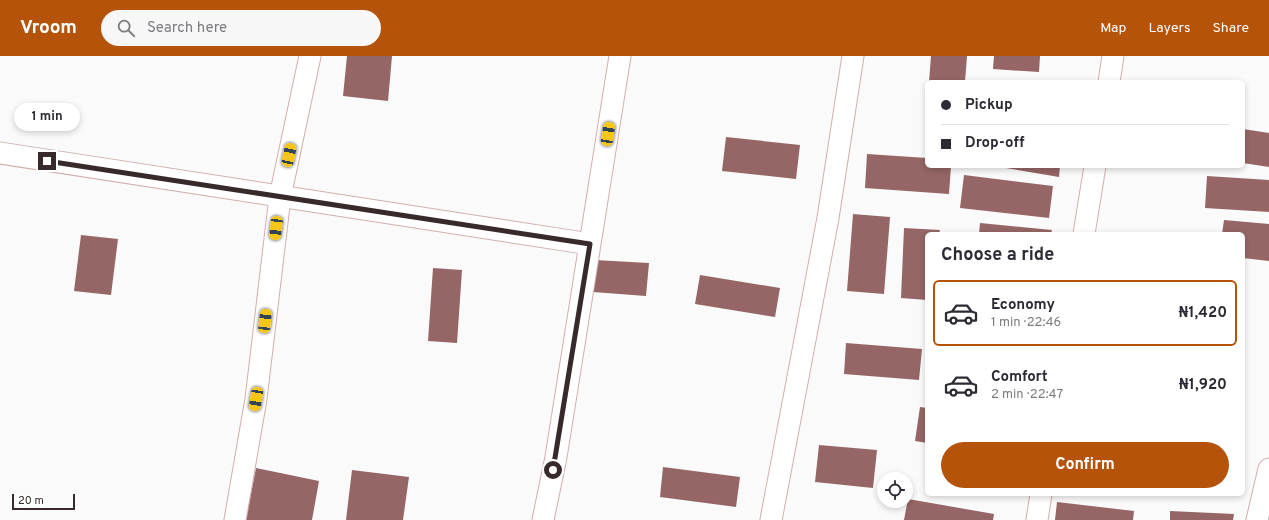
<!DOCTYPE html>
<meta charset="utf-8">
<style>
body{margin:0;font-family:Overpass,sans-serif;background:#f7f7f7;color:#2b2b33;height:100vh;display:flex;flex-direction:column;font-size:15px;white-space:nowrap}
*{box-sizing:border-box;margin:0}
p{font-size:13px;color:#7c7c81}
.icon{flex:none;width:22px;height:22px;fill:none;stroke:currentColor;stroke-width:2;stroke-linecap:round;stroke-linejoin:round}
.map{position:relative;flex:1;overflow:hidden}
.sheet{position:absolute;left:925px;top:176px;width:320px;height:264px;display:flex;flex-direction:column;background:#fff;border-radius:6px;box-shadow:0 2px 6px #0003}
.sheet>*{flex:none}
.banner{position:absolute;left:925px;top:24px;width:320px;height:88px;border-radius:6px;box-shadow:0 2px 6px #0003;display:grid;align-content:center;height:88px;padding:0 16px;background:#fff}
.fabs{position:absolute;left:877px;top:416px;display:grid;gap:8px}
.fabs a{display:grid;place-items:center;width:36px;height:36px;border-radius:50%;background:#fff;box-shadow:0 2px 6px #0003;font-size:20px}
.scale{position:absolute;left:12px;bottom:10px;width:63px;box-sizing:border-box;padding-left:4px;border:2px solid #382a2a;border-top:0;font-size:11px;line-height:14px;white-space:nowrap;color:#382a2a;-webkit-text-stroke:3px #fff;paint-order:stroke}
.end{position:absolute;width:18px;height:18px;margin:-9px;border:5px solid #382a2a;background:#fff;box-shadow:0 0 0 2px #fff}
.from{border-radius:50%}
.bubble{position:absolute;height:28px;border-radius:14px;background:#fff;box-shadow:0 2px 6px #0003;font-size:13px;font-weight:700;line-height:28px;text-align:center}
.car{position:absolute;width:12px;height:24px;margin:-12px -6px;border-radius:5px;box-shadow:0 0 3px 1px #0007;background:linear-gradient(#f5c518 24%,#345 0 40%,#f5c518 0 76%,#345 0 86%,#f5c518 0)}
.banner b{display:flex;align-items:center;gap:14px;height:38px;font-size:15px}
.banner b+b{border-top:1px solid #e1e1e2}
.banner i{width:10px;height:10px;background:#2b2b33}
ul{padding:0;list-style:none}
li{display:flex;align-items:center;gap:12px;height:66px;margin:0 8px 6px;padding:0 8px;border:2px solid transparent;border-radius:6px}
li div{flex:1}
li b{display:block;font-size:15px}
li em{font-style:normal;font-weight:700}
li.current{border-color:#b45309}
li>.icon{width:36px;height:36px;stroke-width:1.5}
h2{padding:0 16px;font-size:18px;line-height:48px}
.button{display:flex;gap:8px;margin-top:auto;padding:8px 16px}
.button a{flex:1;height:46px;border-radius:24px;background:#b45309;color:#fff;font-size:16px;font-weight:700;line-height:46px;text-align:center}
header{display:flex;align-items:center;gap:24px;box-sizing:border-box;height:56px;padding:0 20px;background:#b45309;color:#fff}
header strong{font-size:19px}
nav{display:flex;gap:22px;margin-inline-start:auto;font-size:14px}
.search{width:280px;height:36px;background:#f7f7f7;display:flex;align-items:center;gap:10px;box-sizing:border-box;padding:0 14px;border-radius:22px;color:#7c7c81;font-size:15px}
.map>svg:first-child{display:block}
.building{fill:#956665}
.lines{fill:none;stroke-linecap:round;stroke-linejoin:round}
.minor-casing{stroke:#d1aead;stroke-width:23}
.minor{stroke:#fff;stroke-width:21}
.route{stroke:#382a2a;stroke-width:5}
</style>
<header>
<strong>Vroom</strong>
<div class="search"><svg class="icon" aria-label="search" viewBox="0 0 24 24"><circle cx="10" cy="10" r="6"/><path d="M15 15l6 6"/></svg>Search here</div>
<nav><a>Map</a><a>Layers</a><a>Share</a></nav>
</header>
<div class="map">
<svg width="1269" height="464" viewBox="0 0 1269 464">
<rect width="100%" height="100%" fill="#fafafa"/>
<!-- building -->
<path class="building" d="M 347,0 L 392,0 L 388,45 L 343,40 Z
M 931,0 L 967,0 L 965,26 L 929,26 Z
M 994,0 L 1040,0 L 1039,16 L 993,13 Z
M 1243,73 L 1269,77 L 1269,111 L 1243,107 Z
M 726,81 L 800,89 L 796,123 L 722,115 Z
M 867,98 L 927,102 L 927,110 L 951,110 L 949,138 L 865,132 Z
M 994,110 L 1060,110 L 1059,121 Z
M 964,119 L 1053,130 L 1049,162 L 960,152 Z
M 1207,120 L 1269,124 L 1269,156 L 1205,152 Z
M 853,158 L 890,161 L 884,238 L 847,235 Z
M 1224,164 L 1269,168 L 1269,205 L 1243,202 L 1243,178 L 1222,178 Z
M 980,167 L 1052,174 L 1051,178 L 979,178 Z
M 904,172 L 940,174 L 939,178 L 927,178 L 927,244 L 901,242 Z
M 81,179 L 118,183 L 111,239 L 74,235 Z
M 595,204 L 649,207 L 646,240 L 593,236 Z
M 433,212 L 462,214 L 457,287 L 428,285 Z
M 700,219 L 780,232 L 775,261 L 695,248 Z
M 846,287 L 922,293 L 919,324 L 844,318 Z
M 920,351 L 927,352 L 927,387 L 915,385 Z
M 819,389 L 877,394 L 873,432 L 815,426 Z
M 663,411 L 740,421 L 736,451 L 660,441 Z
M 256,412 L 319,425 L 312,464 L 246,464 Z
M 352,414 L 409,421 L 403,464 L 346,464 Z
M 908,443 L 994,458 L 993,464 L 904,464 Z
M 1057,446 L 1134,455 L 1133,464 L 1055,464 Z
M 1170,455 L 1234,458 L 1233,464 L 1170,464 Z"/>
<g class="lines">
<!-- minor casing -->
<g class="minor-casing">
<path id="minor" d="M 1109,26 L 1113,0
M 0,97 L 590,188
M 1084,178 L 1095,110
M 235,464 L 256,343 L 280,141 L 310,0
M 543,464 L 556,401 L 620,0
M 771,464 L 828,162 L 853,0
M 1037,464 L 1041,438
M 1257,464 L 1269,413"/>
</g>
<!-- minor -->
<use href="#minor" class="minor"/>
</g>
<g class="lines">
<!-- route -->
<path class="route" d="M 47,105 L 590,188 L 553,414"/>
</g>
</svg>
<div class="fabs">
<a><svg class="icon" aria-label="locate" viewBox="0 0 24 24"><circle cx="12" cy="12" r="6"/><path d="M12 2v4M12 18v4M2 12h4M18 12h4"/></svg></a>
</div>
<div class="scale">20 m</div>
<i class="end from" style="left:553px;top:414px"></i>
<i class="end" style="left:47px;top:105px"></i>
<div class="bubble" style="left:14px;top:47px;width:66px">1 min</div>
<i class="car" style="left:608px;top:78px;rotate:9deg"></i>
<i class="car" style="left:289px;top:99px;rotate:12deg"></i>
<i class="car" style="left:276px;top:172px;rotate:187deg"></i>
<i class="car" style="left:265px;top:265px;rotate:7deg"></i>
<i class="car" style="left:256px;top:343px;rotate:189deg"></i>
<div class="banner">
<b><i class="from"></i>Pickup</b>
<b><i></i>Drop-off</b>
</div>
<section class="sheet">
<h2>Choose a ride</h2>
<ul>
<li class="current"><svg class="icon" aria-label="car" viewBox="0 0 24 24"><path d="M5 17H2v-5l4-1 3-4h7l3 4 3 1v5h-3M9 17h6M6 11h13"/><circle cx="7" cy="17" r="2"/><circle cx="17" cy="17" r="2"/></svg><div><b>Economy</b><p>1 min · 22:46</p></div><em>₦1,420</em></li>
<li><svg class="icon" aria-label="car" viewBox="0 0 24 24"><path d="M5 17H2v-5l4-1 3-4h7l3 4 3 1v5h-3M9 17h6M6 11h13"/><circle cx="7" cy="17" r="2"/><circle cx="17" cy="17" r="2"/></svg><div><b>Comfort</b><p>2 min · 22:47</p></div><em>₦1,920</em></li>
</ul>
<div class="button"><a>Confirm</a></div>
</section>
</div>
